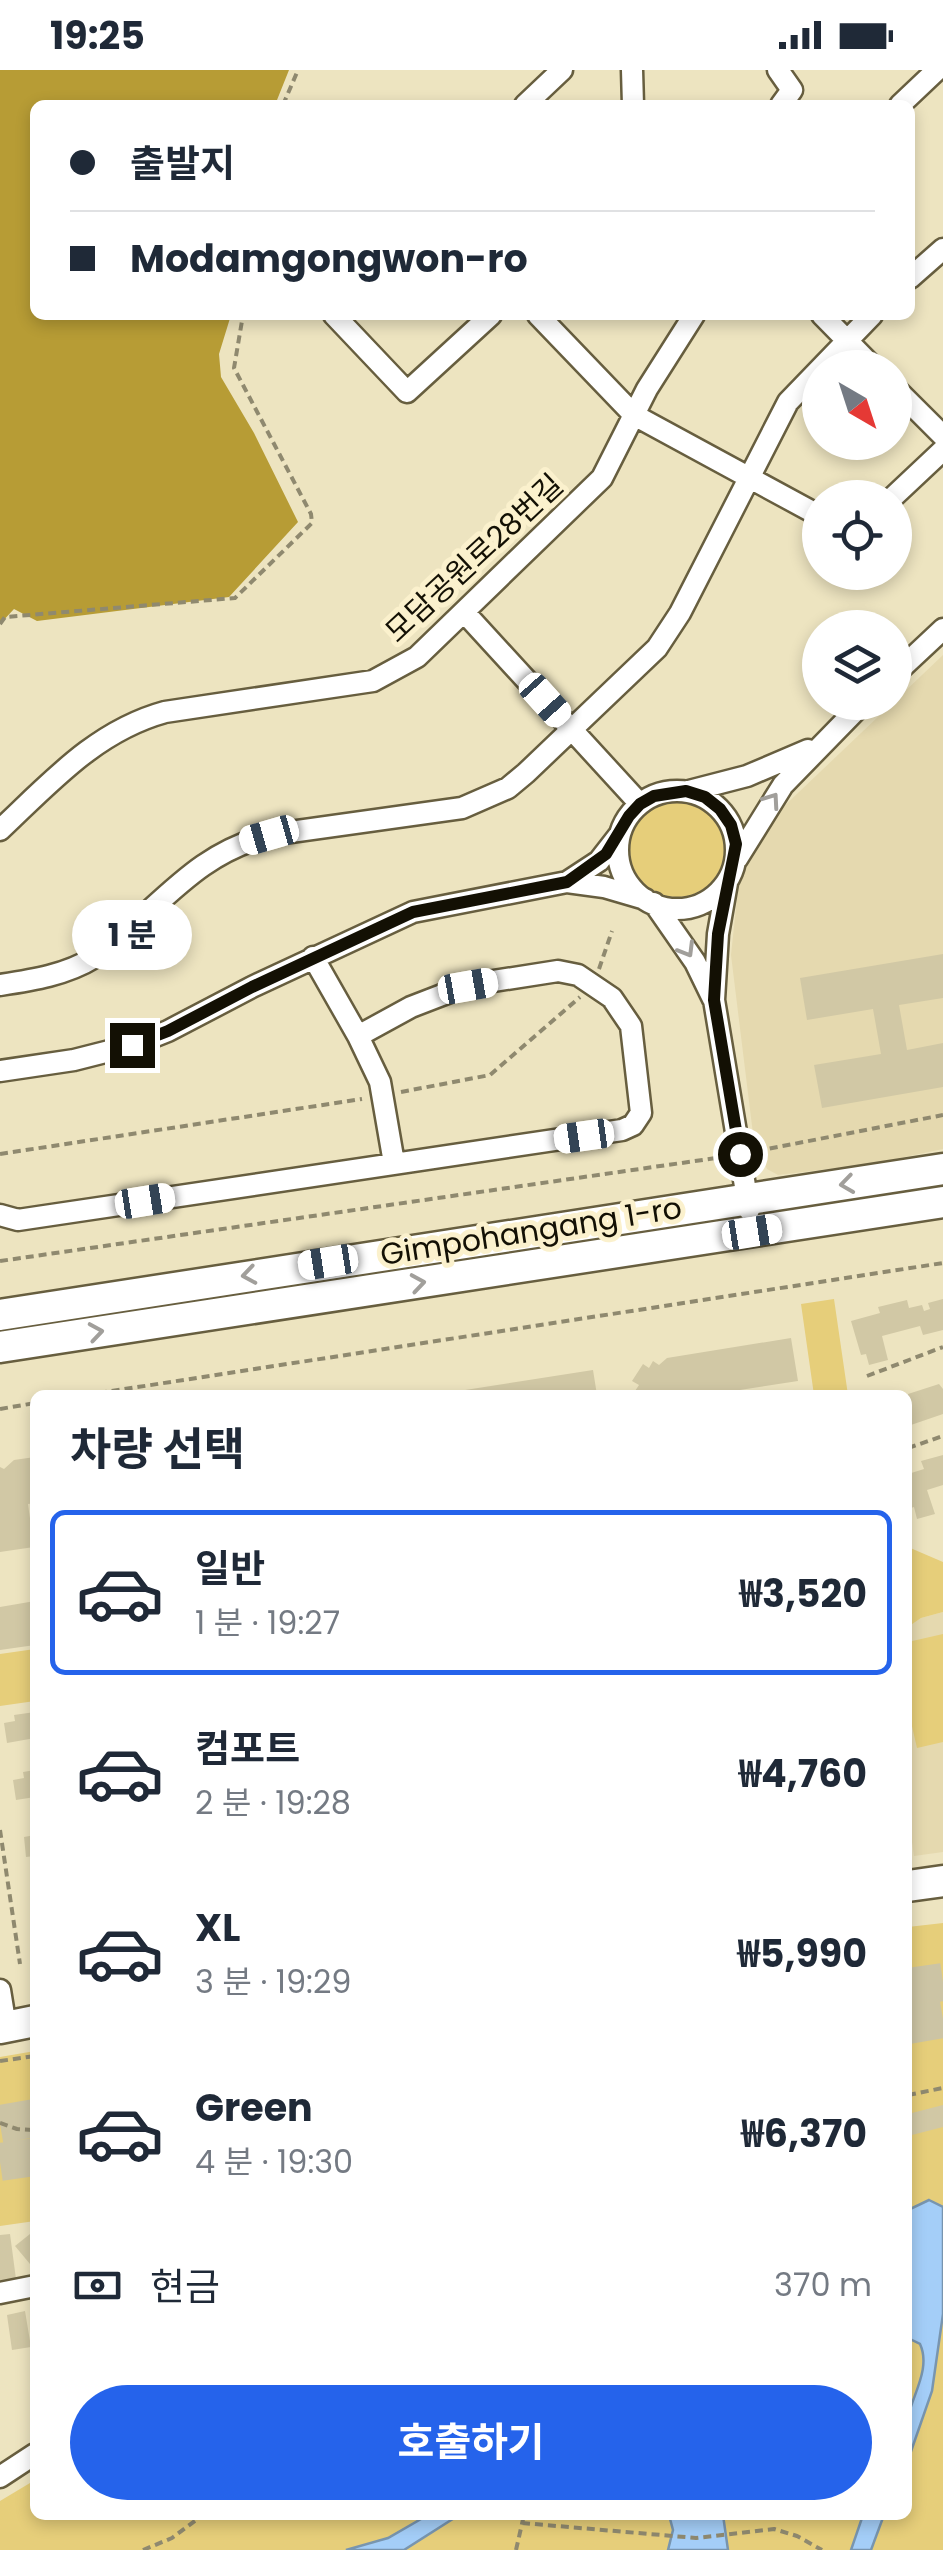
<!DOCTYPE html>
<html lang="ko">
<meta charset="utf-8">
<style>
body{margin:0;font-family:Poppins,"Noto Sans KR",sans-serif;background:#f6f6f7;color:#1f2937;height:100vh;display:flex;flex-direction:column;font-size:38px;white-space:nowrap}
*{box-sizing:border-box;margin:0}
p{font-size:32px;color:#747a83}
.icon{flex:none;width:55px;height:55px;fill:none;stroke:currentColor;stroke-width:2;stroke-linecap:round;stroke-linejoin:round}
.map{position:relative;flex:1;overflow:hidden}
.drawer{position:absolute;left:30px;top:1320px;width:882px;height:1130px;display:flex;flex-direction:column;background:#fff;border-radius:15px;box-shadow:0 5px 15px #0003}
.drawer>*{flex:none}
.guide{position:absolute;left:30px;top:30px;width:885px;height:220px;border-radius:15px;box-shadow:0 5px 15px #0003;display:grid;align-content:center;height:220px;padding:0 40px;background:#fff}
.needle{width:65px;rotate:141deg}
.controls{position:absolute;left:802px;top:280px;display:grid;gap:20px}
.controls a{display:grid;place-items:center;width:110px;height:110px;border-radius:50%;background:#fff;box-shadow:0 5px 15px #0003;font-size:50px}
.end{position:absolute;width:45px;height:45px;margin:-22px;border:12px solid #131004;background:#fff;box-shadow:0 0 0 5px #fff}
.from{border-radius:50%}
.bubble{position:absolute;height:70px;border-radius:35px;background:#fff;box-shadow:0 5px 15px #0003;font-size:32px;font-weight:700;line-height:70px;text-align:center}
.car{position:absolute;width:30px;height:60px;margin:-30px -15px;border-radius:12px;box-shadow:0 0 8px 2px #0007;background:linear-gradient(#fff 24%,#345 0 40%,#fff 0 76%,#345 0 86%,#fff 0)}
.guide b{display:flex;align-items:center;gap:35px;height:95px;font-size:38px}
.guide b+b{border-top:2px solid #e0e1e3}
.guide i{width:25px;height:25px;background:#1f2937}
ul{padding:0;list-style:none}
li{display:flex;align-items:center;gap:30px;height:165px;margin:0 20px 15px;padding:0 20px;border:5px solid transparent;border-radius:15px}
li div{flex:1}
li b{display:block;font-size:38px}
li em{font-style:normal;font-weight:700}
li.selected{border-color:#2563eb}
li>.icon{width:90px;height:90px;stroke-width:1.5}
h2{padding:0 40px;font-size:45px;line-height:120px}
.pay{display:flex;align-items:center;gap:25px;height:110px;padding:0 40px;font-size:38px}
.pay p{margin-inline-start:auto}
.action{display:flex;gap:20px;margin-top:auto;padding:20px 40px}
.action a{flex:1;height:115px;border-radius:60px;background:#2563eb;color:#fff;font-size:40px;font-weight:700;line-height:115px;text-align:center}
.status{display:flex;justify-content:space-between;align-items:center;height:70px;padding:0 50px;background:#fff;direction:ltr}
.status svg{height:28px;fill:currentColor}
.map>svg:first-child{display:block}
.built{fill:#e5d9af}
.green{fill:#e6ce7a}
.forest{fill:#b79c35}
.water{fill:#a4cef8;stroke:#7895af;stroke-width:2.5}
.building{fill:#d1c8a5}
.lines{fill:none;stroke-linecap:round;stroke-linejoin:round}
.highway-tunnel{stroke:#ccc4a4;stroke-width:38;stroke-dasharray:38 19;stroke-linecap:butt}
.street-casing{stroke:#675e3f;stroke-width:25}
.secondary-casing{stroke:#675e3f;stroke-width:35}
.path{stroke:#8f896f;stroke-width:4;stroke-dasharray:8 5;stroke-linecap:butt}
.street{stroke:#fff;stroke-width:20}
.secondary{stroke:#fff;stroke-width:30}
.oneway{stroke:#a19f9b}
.route{stroke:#131004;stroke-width:12}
.labels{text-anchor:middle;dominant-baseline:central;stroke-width:10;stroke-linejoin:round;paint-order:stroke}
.street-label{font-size:30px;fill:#131004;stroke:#fbf1cd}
</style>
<div class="status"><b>19:25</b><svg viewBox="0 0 49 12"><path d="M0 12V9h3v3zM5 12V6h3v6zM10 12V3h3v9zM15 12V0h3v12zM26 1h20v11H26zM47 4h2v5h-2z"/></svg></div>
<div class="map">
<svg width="943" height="2480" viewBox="0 0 943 2480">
<rect width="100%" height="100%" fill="#ede4c0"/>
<!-- built -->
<path class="built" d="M 943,585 L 943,1079 L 871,1094 L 778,1105 L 767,1099 L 754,1072 L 731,885 L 738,819 L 749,789 L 779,741 Z
M 943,1542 L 943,1782 L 914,1786 L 908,1744 L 908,1557 L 921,1548 Z"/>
<!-- green -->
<path class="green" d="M630 780a47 47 0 1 1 94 0a47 47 0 1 1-94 0Z
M 834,1229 L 848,1325 L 814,1325 L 801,1234 Z
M 908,1477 L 943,1492 L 943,1542 L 921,1548 L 908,1557 Z
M 943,1564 L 943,1672 L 917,1678 L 908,1639 L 908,1572 Z
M 35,1579 L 35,1631 L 0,1636 L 0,1584 Z
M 943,1853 L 943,2480 L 0,2480 L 0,2431 L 35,2410 L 35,2445 L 908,2445 L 908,1857 Z
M 35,1981 L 35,2151 L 0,2156 L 0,1987 Z"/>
<!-- forest -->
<path class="forest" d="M 0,0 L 289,0 L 275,35 L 35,35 L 35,245 L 231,245 L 219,284 L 221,307 L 254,363 L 298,452 L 229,527 L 37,551 L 14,539 L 0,554 Z"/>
<!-- water -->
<path class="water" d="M 929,2130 L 943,2137 L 943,2244 L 932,2321 L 908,2390 C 907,2377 905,2360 908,2347 C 913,2324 931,2298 920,2274 L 908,2268 L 908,2140 Z
M 428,2445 L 459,2445 L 404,2480 L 346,2480 L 388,2468 Z
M 669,2445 L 723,2445 L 728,2480 L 668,2480 L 673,2460 Z
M 863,2445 L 884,2445 L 871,2480 L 851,2480 Z"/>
<!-- building -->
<path class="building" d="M 943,884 L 943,928 L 899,935 L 907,980 L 943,973 L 943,1017 L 822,1038 L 814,995 L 881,984 L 873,939 L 807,950 L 800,908 Z
M 943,1229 L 943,1260 L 923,1265 L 920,1256 L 882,1266 L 888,1290 L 869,1295 L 866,1284 L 861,1285 L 851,1251 L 880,1243 L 878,1237 L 907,1230 L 909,1238 L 922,1235 L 924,1241 L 930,1239 L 928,1233 Z
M 791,1268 L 798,1311 L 708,1325 L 642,1325 L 635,1321 L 639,1315 L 632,1311 L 643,1294 L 649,1298 L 653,1291 L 659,1295 L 667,1288 Z
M 593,1300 L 597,1325 L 446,1325 L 446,1323 Z
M 939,1314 L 943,1319 L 943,1344 L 908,1356 L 908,1324 Z
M 943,1385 L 943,1415 L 927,1420 L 935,1444 L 917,1449 L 914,1437 L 908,1439 L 908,1404 L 924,1399 L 921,1391 Z
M 35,1387 L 35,1433 L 28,1434 L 34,1477 L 0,1482 L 0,1397 L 4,1399 L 14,1390 Z
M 35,1531 L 35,1575 L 0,1580 L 0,1537 Z
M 35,1642 L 35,1668 L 7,1673 L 4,1653 L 15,1651 L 14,1645 Z
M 35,1700 L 35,1727 L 16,1730 L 13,1710 L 24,1708 L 23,1702 Z
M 35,1765 L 35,1786 L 26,1787 L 24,1767 Z
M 943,2035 L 943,2057 L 908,2066 L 908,2044 Z
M 35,2160 L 35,2200 L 15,2176 Z
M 10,2164 L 16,2209 L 0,2211 L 0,2165 Z
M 25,2241 L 31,2277 L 12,2280 L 7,2245 Z"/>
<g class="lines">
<!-- highway-tunnel -->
<path class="highway-tunnel" d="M 908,1917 L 943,1912
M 908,1955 L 943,1949
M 0,2054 L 35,2048
M 0,2092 L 35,2087"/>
<!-- street casing -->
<g class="street-casing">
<path id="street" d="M 632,0 L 633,35
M 778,0 L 792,20 L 781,35
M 525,35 L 562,0
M 900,35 L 937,0
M 910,208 L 943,179
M 334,245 L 407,322 L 491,245
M 538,245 L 634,345 L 820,446
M 822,245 L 874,298
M 895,318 L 943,366
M 892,428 L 943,380
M 464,542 L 640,734
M 895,604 L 943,559
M 689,721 L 747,706 L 808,680
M618 780a59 59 0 1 1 118 0a59 59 0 1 1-118 0Z
M 0,760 C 51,712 96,661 165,642 L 373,611 L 417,587 L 602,408 L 647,319 L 694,245
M 737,789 L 783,715 L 864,632
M 567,812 L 599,791 L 620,764
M 727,813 L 718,864 L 714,930 L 749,1140
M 654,833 L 695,892 L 713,929
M 313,887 L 358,966 L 380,1012 L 394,1093
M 0,915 C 33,910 66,905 95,887 C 110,878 123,865 136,853 C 180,813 210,781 269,765 L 462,738 L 508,718 L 526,703 L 657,578 L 680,543 L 788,332 L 872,245
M 0,1001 L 74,990 L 133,975 L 168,961 L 252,917 L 413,842 L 567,812 L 604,817 L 645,829
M 0,1145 L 18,1150 L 38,1147 L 622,1060 L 633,1055 L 641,1043 L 631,956 L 612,928 L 578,905 L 558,901 L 468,915 L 411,937 L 358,966
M 0,1920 L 6,1957
M 0,2223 L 35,2216
M 0,2407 L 35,2384"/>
</g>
<!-- secondary casing -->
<g class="secondary-casing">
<path id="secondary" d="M 0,1245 L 943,1099
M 0,1277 L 943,1132
M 908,1816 L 943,1811
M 0,1958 L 35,1951"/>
</g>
<!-- path -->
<path class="path" d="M 283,35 L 298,0
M 0,554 L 5,547 L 235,528 L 312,453 L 311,444 L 234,298 L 243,245
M 599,899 L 612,861
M 401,1022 L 490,1005 L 580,927
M 757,1081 L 943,1045
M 0,1084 L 362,1029
M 0,1191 L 723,1087
M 867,1306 L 943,1277
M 86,1325 L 943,1193
M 0,1339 L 35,1333
M 908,1378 L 943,1366
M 0,1760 L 20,1894
M 0,1991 L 35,1986
M 908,2025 L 943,2018
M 0,2053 L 17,2059 L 35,2060
M 522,2453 L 696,2468 L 774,2459 L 797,2466 L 822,2480
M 143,2480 L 172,2468 L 203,2445
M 516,2480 L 524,2445"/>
<!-- street -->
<use href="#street" class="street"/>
<!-- secondary -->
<use href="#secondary" class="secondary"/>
</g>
<!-- one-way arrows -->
<defs><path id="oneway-chevron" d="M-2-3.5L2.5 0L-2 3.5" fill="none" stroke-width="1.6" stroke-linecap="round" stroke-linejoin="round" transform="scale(2.5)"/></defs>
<g class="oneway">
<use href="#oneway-chevron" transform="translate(772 730) rotate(-55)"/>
<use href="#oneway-chevron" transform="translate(687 880) rotate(59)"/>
<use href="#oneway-chevron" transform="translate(847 1114) rotate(172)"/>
<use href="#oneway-chevron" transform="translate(249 1205) rotate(171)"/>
<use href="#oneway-chevron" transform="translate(418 1213) rotate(-9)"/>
<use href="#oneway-chevron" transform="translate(96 1262) rotate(-9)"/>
</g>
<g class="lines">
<!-- route -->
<path class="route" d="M 132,975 L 168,961 L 252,917 L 413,842 L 567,812 L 606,784 L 629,746 L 640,734 L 654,726 L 686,721 L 705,727 L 720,739 L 731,755 L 736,774 L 718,864 L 714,930 L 740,1084"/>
</g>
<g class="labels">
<!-- street labels -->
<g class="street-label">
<text transform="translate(474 488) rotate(-43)">모담공원로28번길</text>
<text transform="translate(531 1161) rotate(-9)">Gimpohangang 1-ro</text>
</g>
</g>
</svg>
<div class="controls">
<a><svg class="needle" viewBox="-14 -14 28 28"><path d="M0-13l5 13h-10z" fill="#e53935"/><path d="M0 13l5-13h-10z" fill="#747a83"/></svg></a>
<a><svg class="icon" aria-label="locate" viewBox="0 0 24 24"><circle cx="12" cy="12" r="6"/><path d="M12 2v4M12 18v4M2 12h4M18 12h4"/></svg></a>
<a><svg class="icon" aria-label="layers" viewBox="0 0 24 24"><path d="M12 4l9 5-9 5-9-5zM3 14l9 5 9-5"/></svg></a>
</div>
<i class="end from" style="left:740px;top:1084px"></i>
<i class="end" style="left:132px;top:975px"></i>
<div class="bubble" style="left:72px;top:830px;width:120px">1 분</div>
<i class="car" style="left:545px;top:630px;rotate:138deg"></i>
<i class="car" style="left:269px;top:765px;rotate:254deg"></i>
<i class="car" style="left:468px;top:916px;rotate:80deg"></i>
<i class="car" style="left:584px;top:1066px;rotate:262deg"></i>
<i class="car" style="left:145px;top:1131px;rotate:81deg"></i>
<i class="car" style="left:752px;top:1162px;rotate:81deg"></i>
<i class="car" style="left:328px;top:1192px;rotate:261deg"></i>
<div class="guide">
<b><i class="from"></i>출발지</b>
<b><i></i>Modamgongwon-ro</b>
</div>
<section class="drawer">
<h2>차량 선택</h2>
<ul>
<li class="selected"><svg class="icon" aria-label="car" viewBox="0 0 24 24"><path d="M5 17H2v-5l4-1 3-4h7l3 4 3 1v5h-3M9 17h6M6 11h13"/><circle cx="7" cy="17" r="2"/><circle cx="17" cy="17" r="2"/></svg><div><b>일반</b><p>1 분 · 19:27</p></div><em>₩3,520</em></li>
<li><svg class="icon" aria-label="car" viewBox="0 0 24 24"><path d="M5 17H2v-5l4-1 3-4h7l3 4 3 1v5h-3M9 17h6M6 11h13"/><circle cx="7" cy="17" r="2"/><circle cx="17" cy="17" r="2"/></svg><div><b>컴포트</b><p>2 분 · 19:28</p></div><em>₩4,760</em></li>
<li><svg class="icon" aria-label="car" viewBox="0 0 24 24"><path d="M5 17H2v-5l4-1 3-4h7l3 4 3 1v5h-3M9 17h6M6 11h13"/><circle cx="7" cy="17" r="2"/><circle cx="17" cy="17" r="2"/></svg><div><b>XL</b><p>3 분 · 19:29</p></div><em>₩5,990</em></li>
<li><svg class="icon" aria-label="car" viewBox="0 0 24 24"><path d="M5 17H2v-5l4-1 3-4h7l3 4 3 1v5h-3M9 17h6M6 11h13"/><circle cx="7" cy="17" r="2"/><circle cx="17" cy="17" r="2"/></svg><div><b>Green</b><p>4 분 · 19:30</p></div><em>₩6,370</em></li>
</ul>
<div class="pay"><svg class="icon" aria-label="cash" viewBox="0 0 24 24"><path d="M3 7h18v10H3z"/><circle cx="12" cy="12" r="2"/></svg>현금<p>370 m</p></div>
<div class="action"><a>호출하기</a></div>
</section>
</div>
